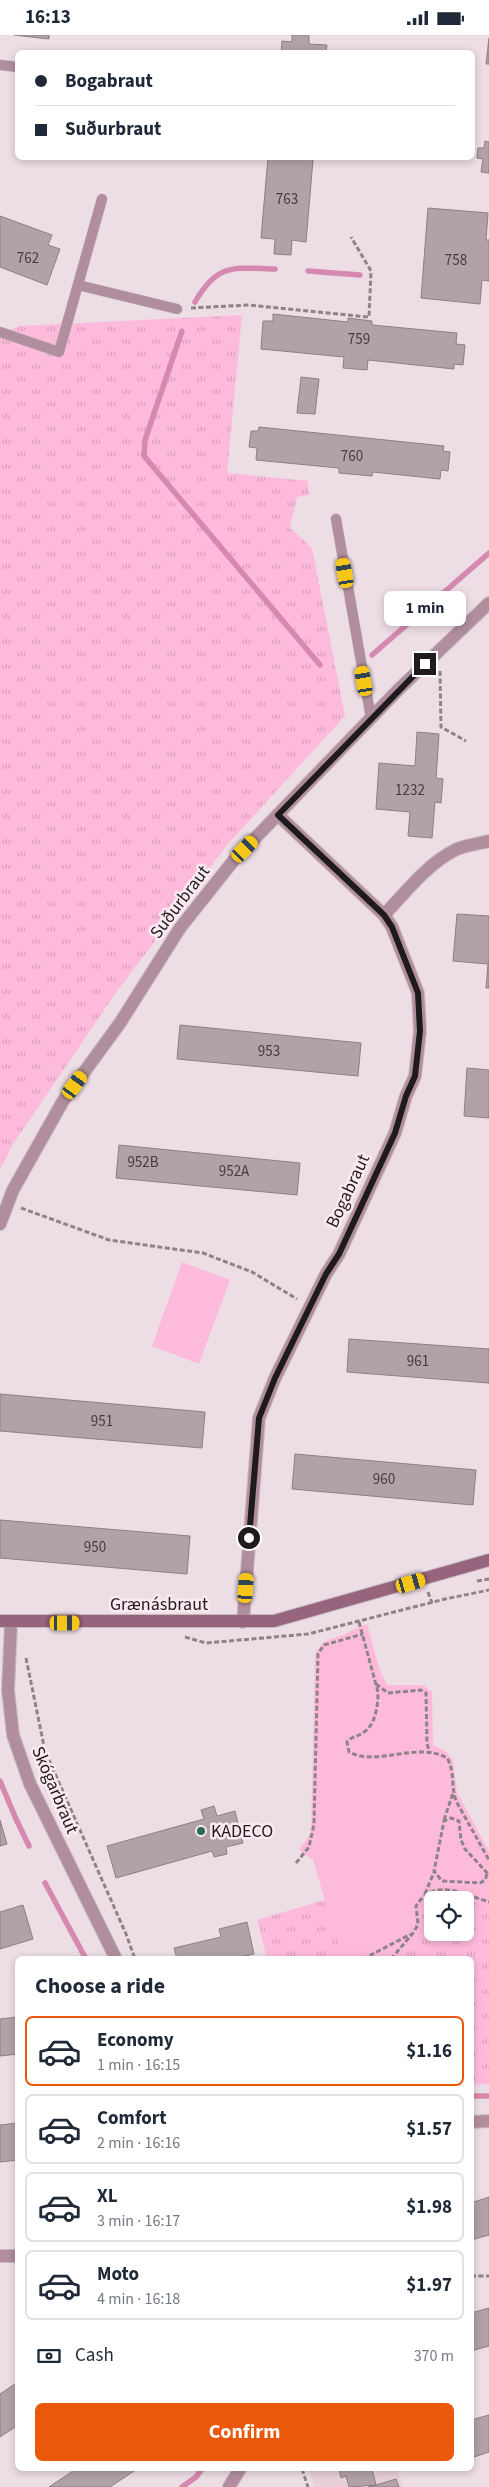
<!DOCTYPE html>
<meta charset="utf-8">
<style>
body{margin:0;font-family:"Source Sans 3",sans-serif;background:#f6f6f7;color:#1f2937;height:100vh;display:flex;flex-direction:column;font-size:19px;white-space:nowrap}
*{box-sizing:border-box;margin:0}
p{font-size:16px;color:#747a83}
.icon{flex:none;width:28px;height:28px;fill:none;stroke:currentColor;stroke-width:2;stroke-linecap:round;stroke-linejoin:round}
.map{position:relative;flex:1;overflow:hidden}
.side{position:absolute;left:15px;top:1921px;width:459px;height:515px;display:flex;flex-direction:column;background:#fff;border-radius:8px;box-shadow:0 2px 8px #0003}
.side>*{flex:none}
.hud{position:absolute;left:15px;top:15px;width:460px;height:110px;border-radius:8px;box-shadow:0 2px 8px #0003;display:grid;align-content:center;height:110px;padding:0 20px;background:#fff}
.fabs{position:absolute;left:424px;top:1856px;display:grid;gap:10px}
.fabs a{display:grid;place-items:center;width:50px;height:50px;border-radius:8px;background:#fff;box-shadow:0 2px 8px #0003;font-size:25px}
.end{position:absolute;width:22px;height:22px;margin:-11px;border:6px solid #1f1a1c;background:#fff;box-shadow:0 0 0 2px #fff}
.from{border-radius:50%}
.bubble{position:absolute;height:35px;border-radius:8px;background:#fff;box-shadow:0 2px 8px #0003;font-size:16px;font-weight:700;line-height:35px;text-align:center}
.car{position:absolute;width:15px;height:30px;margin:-15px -8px;border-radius:6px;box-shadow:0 0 4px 1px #0007;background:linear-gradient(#f5c518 24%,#345 0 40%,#f5c518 0 76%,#345 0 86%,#f5c518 0)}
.hud b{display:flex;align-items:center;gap:18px;height:48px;font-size:19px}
.hud b+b{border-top:1px solid #e0e1e3}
.hud i{width:12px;height:12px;background:#1f2937}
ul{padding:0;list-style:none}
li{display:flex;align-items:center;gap:15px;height:70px;margin:0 10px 8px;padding:0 10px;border:2px solid #e0e1e3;border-radius:8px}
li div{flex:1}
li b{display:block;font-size:19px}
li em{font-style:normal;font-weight:700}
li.current{border-color:#ea580c}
li>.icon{width:45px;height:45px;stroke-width:1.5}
h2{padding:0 20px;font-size:22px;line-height:60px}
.pay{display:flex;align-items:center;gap:12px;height:55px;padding:0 20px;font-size:19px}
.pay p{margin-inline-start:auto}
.action{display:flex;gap:10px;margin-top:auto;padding:10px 20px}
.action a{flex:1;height:58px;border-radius:8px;background:#ea580c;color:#fff;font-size:20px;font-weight:700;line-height:58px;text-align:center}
.status{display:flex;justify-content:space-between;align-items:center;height:35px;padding:0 25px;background:#fff;direction:ltr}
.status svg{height:14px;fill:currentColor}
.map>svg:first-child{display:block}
.built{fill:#e7d0da}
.grass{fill:url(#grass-tufts);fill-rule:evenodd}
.park{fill:#febadb}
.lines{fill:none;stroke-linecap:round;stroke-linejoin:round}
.stream{stroke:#d689b0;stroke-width:5.5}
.building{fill:#b1a2a9;stroke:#8d7f85}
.lane-casing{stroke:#c8bac0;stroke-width:11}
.street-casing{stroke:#c8bac0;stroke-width:14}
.secondary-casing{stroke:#c8bac0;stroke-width:14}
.path{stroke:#8e8387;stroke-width:3;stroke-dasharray:5 2.5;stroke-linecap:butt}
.lane{stroke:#b18e9e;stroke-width:10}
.street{stroke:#b18e9e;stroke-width:12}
.secondary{stroke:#96657d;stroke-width:12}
.route{stroke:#1f1a1c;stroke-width:6}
.poi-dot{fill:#2d6a56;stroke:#fbeaf2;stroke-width:2}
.labels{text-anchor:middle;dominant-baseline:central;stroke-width:5;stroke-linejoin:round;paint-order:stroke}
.number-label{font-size:15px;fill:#443c3f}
.street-label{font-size:18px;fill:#1f1a1c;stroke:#fbeaf2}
.poi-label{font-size:18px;fill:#1f1a1c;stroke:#fbeaf2;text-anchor:start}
</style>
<div class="status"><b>16:13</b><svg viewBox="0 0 49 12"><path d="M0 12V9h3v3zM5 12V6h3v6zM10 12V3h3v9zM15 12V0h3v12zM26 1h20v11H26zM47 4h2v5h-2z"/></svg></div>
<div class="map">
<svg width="489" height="2452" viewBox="0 0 489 2452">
<defs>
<pattern id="grass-tufts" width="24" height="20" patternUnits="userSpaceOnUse" patternTransform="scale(1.25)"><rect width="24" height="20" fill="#febadb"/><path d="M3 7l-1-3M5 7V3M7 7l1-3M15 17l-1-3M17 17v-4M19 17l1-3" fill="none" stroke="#d99fbb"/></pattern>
</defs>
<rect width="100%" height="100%" fill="#eddde4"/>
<!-- built -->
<path class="built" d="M 309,2434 L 382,2434 L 383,2437 L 397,2434 L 403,2452 L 314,2452 Z"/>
<!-- grass -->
<path class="grass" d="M 242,280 L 227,438 L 308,446 L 309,460 L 297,462 L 290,493 L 312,513 L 345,681 L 227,810 L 115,959 L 13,1109 L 0,1135 L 0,299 L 20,291 Z
M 489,1816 L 489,2049 L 471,2050 L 471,1924 L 267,1924 L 257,1885 ZM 432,1865 L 465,1865 L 465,1898 L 432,1898 Z"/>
<!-- park -->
<path class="park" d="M 182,1227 L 230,1245 L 199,1329 L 152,1311 Z
M 367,1589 L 380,1636 L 387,1650 L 423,1650 L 432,1657 L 433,1710 L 446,1717 L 453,1725 L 457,1757 L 489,1816 L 489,1871 C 467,1865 432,1842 419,1873 L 425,1893 L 397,1924 L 314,1924 L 340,1915 L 313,1825 L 299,1815 L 311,1798 L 315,1622 C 319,1604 331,1605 345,1599 C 353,1595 357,1592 367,1589 Z"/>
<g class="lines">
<!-- stream -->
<path class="stream" d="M 308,236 L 360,240
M 195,267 C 218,227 234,233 275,234
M 182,296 L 145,405 L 144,421 L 320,630
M 372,620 L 489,518
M 0,1746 L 16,1784 L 29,1811
M 45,1848 L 86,1924
M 471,2061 L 489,2061
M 182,2452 L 196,2442 L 202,2434"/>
</g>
<!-- building -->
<path class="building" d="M 14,0 L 49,0 L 49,4 Z
M 292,0 L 309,0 L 309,9 L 327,10 L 326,18 L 281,18 L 282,6 L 292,7 Z
M 489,3 L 489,29 L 486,29 Z
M 485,106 L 489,107 L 489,138 L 481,137 L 483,124 L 477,123 L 478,113 L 484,113 Z
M 268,122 L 299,122 L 313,125 L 306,207 L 292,205 L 291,220 L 274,219 L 275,204 L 261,203 Z
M 428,173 L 488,178 L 486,205 L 489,205 L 489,246 L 482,245 L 480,269 L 421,263 Z
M 0,181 L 52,200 L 48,210 L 60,214 L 47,250 L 0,232 Z
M 273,279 L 348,287 L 348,283 L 372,286 L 372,290 L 457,298 L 456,309 L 465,310 L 463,330 L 454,329 L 454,334 L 368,325 L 367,335 L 343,333 L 344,322 L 261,314 L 263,286 L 273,286 Z
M 301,342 L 319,344 L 315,379 L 297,378 Z
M 259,392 L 444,411 L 443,416 L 450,417 L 448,436 L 441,435 L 440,444 L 373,437 L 372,441 L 339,438 L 339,433 L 256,425 L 257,413 L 249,412 L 251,396 L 258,396 Z
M 417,697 L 439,699 L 436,743 L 443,744 L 441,768 L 435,767 L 432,803 L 408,801 L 410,777 L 376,774 L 379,728 L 415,731 Z
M 457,879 L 489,881 L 489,953 L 486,953 L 488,929 L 453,926 Z
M 180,990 L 361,1008 L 358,1041 L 177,1024 Z
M 467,1033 L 489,1035 L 489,1083 L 464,1081 Z
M 119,1110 L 300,1128 L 297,1160 L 116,1143 Z
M 349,1304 L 489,1314 L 489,1348 L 347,1337 Z
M 0,1359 L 205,1377 L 202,1413 L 0,1396 Z
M 295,1419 L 476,1435 L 473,1470 L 292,1454 Z
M 0,1485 L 190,1501 L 187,1539 L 0,1523 Z
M 214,1771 L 217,1781 L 235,1776 L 243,1808 L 226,1812 L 227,1819 L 214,1822 L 212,1816 L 116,1843 L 107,1811 L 204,1784 L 201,1775 Z
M 0,1785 L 7,1809 L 0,1811 Z
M 23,1870 L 33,1904 L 0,1914 L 0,1877 Z
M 247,1887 L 254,1919 L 233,1924 L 177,1924 L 174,1913 L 221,1902 L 219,1894 Z
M 18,1982 L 18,2019 L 0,2021 L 0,1984 Z
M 18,2088 L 18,2125 L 0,2127 L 0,2090 Z
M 489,2162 L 489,2200 L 471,2205 L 471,2168 Z
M 489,2273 L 489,2311 L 471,2316 L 471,2278 Z
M 18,2347 L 18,2390 L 0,2402 L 0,2359 Z
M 489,2380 L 489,2417 L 471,2423 L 471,2385 Z
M 76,2434 L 137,2434 L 110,2452 L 49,2452 Z
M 339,2434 L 372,2434 L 376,2450 L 349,2452 L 346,2441 L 341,2443 Z
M 396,2444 L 399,2452 L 368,2452 L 376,2450 Z"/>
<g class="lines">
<!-- lane casing -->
<g class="lane-casing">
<path id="lane" d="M 0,30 L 18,32
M 78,250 L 177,274
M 0,297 L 59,317 L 102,164
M 336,484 L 371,683"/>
</g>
<!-- street casing -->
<g class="street-casing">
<path id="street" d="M 384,880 C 406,857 426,830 455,815 C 465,810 478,809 489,806
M 0,1189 L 13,1155 L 63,1066 L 120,988 L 180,893 L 234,825 L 398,655 L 489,568
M 243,1587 L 259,1383 L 275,1343 L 326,1239 L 339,1219 L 395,1098 L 406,1061 L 415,1041 L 420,996 L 418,958 L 392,892 L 384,880 L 278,780
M 11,1588 L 8,1655 L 13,1700 L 30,1749 L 116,1924
M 471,2087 L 489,2086
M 0,2221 L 18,2221
M 229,2452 L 240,2434"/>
</g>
<!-- secondary casing -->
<g class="secondary-casing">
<path id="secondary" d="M 0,1586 L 274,1586 L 489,1525"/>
</g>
<!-- path -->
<path class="path" d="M 191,273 L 249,270 L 369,282 L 371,236 L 351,202
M 440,636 L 441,692 L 466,706
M 21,1173 L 109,1205 L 203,1218 L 252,1237 L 297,1264
M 477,1546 L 489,1544
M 428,1557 L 432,1568
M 359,1587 L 378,1657 C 378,1670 376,1689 364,1697 C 358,1702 352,1701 347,1707 L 349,1717 C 377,1732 418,1706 447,1723 C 455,1736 451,1752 456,1766 L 489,1825
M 185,1602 L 206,1608 L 308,1599 L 445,1564 L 489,1555
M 26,1623 L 45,1716 L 126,1899 L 135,1924
M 376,1649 L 388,1658 L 421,1655 L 426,1658 L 427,1709 L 430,1717
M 444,1785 L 453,1758
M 296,1828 L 309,1812 L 314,1789 L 318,1619 L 324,1610 L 363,1599
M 487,1839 L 485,1845 L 480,1848 L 442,1846 L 434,1836 L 444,1786 L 451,1783 L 459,1786 L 461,1805 L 465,1814 L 489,1840
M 425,1859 L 434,1837
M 363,1924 L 411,1899
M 391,1924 L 414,1897 L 418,1889 L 416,1871 C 434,1842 463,1859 489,1867
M 471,2241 L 489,2241
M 302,2434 L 308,2452"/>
<!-- lane -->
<use href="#lane" class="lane"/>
<!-- street -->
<use href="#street" class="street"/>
<!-- secondary -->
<use href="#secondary" class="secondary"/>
</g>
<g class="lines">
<!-- route -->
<path class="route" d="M 249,1503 L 259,1383 L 275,1343 L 326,1239 L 339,1219 L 395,1098 L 406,1061 L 415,1041 L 420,996 L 418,958 L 392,892 L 384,880 L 278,780 L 425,629"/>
</g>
<!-- markers -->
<circle class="poi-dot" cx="201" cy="1796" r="5"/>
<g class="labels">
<!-- number labels -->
<g class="number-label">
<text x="287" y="164">763</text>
<text x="28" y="223">762</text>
<text x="456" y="225">758</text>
<text x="359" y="304">759</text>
<text x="352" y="421">760</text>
<text x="410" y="755">1232</text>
<text x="269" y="1016">953</text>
<text x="143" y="1127">952B</text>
<text x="234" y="1136">952A</text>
<text x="418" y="1326">961</text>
<text x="102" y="1386">951</text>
<text x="384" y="1444">960</text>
<text x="95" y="1512">950</text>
</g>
<!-- street labels -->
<g class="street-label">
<text transform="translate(180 867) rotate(-53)">Suðurbraut</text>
<text transform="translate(348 1156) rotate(-65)">Bogabraut</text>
<text x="159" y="1569">Grænásbraut</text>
<text transform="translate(55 1755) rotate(67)">Skógarbraut</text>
</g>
<!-- poi labels -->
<g class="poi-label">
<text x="211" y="1796">KADECO</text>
</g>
</g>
</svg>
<div class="fabs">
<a><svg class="icon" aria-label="locate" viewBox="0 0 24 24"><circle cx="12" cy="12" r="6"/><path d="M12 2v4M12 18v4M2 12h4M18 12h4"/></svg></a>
</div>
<i class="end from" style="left:249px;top:1503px"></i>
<i class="end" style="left:425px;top:629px"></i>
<div class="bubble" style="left:384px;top:556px;width:82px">1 min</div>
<i class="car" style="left:345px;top:538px;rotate:350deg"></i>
<i class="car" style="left:364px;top:646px;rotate:350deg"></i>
<i class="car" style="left:245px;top:814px;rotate:44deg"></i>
<i class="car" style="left:75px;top:1050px;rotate:36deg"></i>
<i class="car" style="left:411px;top:1548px;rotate:74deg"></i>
<i class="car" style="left:246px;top:1553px;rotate:4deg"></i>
<i class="car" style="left:65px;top:1588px;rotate:90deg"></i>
<div class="hud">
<b><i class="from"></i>Bogabraut</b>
<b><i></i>Suðurbraut</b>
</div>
<section class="side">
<h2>Choose a ride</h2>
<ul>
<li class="current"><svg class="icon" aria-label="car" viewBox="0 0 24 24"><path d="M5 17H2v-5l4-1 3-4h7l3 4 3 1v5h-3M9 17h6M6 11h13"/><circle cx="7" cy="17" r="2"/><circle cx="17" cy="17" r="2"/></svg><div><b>Economy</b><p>1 min · 16:15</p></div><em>$1.16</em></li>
<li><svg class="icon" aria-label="car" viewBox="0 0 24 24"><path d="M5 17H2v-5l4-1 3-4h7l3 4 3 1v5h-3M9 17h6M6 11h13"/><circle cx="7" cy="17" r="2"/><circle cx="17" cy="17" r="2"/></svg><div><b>Comfort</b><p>2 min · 16:16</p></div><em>$1.57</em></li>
<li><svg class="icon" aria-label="car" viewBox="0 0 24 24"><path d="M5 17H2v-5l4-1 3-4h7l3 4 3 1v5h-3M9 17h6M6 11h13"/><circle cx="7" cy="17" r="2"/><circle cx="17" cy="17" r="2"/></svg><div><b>XL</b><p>3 min · 16:17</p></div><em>$1.98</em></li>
<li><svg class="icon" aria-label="car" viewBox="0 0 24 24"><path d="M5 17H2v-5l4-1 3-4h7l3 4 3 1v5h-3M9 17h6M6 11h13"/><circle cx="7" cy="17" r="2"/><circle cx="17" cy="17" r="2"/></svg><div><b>Moto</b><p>4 min · 16:18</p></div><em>$1.97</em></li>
</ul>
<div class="pay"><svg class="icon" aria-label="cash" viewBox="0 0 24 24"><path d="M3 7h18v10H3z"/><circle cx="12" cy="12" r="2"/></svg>Cash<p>370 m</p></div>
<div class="action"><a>Confirm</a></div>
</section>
</div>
